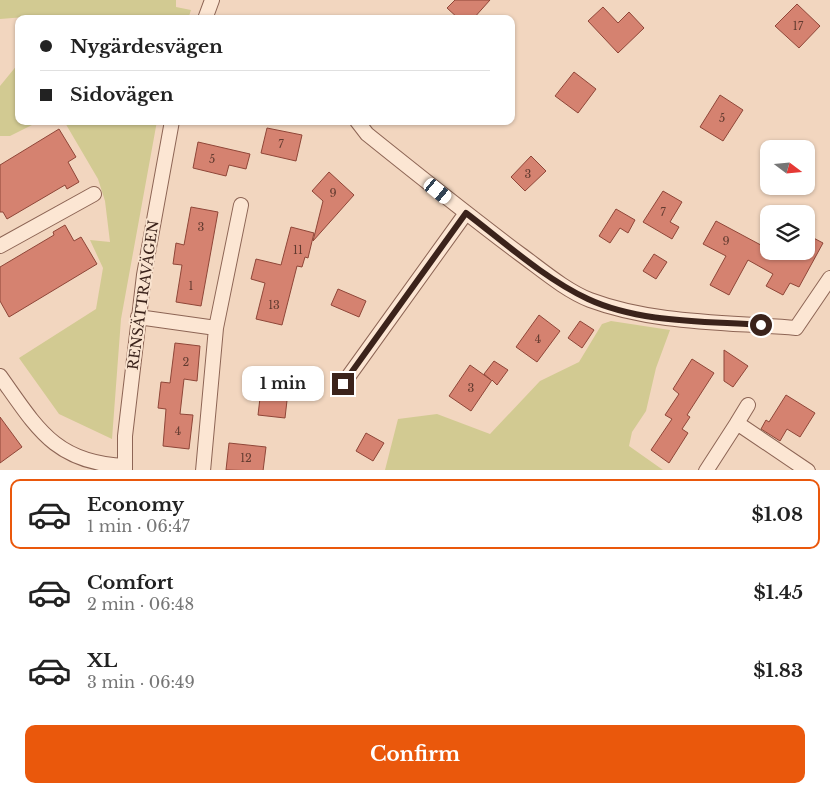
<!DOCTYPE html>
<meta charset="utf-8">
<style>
body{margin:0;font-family:"Libre Baskerville",serif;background:#f2f2f2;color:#222;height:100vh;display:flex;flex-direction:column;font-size:19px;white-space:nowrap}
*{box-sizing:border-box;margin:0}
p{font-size:16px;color:#767676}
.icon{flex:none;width:28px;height:28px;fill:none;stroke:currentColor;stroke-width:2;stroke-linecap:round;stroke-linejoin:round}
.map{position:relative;height:470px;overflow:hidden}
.drawer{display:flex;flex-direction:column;background:#fff;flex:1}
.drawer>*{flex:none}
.top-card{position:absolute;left:15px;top:15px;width:500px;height:110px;border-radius:10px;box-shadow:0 1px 4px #0004;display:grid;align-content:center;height:110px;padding:0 25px;background:#fff}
.needle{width:32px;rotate:106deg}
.tools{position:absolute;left:760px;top:140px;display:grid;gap:10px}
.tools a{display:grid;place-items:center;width:55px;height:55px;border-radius:10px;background:#fff;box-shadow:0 1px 4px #0004;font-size:25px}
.end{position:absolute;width:22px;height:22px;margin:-11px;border:6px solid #3b231b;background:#fff;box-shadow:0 0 0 2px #fff}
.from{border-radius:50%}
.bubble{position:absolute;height:35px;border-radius:10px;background:#fff;box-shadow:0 1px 4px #0004;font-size:16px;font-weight:700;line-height:35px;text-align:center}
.car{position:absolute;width:15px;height:30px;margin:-15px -8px;border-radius:6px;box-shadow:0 0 4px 1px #0007;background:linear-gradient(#fff 24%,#345 0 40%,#fff 0 76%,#345 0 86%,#fff 0)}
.top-card b{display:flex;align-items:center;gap:18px;height:48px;font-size:19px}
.top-card b+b{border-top:1px solid #e0e0e0}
.top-card i{width:12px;height:12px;background:#222}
ul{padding:9px 0 0;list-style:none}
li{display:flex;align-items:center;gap:15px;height:70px;margin:0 10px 8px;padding:0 15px;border:2px solid transparent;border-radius:10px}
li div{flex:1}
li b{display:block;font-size:19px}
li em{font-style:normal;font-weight:700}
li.active{border-color:#ea580c}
li>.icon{width:45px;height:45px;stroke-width:1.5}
.action{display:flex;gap:10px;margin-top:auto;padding:10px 25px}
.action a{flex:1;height:58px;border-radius:10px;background:#ea580c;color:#fff;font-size:20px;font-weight:700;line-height:58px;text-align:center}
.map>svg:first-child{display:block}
.green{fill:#d2ca92}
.building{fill:#d58270;stroke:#8f4638}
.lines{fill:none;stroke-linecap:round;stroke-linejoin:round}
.street-casing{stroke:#8d6555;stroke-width:16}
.street{stroke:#fce6d3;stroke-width:14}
.route{stroke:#3b231b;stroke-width:6}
.labels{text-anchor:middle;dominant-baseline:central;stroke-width:4;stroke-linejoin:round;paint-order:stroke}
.number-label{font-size:11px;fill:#623b30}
.street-label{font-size:14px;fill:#3b231b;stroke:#f9e3cf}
</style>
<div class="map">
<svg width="830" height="471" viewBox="0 0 830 471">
<rect width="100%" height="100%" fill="#f2d6bf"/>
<!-- green -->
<path class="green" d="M 0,0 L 176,0 L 176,7 L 191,10 L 188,19 L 25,17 L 0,19 Z
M 18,64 L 19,121 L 40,121 L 10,136 L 0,136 L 0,86 Z
M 64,121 L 157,121 L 121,319 L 112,439 L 59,414 L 19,358 L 96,309 L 103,268 L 90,240 L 110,242 L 105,201 L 98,179 Z
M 611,321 L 670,330 L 656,368 L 646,411 L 632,432 L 629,446 L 663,470 L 385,470 L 398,419 L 437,414 L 490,434 L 540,381 L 579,362 L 602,324 Z"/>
<!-- building -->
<path class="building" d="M 455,0 L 490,0 L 473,19 L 459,19 L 447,8 Z
M 797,4 L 820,26 L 799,48 L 775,26 Z
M 603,7 L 618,23 L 629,12 L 644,28 L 618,53 L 588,21 Z
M 574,72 L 596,89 L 578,113 L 555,96 Z
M 720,95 L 743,110 L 723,141 L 700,127 Z
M 267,128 L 302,135 L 296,161 L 261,153 Z
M 59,129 L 76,157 L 68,162 L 79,182 L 67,189 L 65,185 L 7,219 L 3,212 L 0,212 L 0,165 Z
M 198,142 L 250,154 L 246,169 L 229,165 L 226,176 L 193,168 Z
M 531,156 L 546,171 L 525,191 L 511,177 Z
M 329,172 L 354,195 L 313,241 L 323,201 L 312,191 Z
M 663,191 L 682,202 L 670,222 L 679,227 L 672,239 L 643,222 Z
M 191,207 L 218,212 L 201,306 L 176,302 L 182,265 L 173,264 L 176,243 L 184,245 Z
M 616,209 L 635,220 L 628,233 L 620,228 L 610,243 L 599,236 Z
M 716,221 L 785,258 L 789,251 L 806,251 L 806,234 L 823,243 L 799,287 L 790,283 L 783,295 L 766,286 L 773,274 L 748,260 L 729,295 L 710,285 L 726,256 L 703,244 Z
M 65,225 L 74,241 L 81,237 L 97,264 L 9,317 L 0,301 L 0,267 L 54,235 L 53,232 Z
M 291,227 L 314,233 L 308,258 L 305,257 L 302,267 L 297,266 L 282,325 L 256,319 L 265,283 L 251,279 L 256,259 L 281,265 Z
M 654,254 L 667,262 L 656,279 L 643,271 Z
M 338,289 L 366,301 L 359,317 L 331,305 Z
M 539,315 L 560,331 L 537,362 L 516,347 Z
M 580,321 L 594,330 L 582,348 L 568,338 Z
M 175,343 L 200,346 L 197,381 L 184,379 L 180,414 L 193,415 L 189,449 L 163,446 L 166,409 L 158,408 L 161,382 L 170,383 Z
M 724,350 L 748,366 L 733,387 L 724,381 Z
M 692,359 L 714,373 L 687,415 L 690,417 L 682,429 L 688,433 L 669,463 L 651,450 L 672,419 L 665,415 L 679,394 L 673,389 Z
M 494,361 L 508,370 L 497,385 L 492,380 L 471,411 L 449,396 L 470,365 L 491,380 L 484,374 Z
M 262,381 L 289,383 L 285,418 L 258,415 Z
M 786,395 L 815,413 L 800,437 L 787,429 L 780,441 L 761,429 L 766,420 L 769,422 Z
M 0,417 L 22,447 L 0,463 Z
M 366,433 L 384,443 L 373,461 L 356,451 Z
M 229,443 L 266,447 L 263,471 L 226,470 Z"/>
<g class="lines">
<!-- street casing -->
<g class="street-casing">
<path id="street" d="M 205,19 L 212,0
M 357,121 L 367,134 C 418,175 468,215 520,254 C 542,270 565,290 590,300 C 654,324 728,322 796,328 L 830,278
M 0,246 L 94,194
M 138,317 L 216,328 L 241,205
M 0,376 C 37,428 55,463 125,466
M 343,384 L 466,213
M 737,423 L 748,405
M 125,471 L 125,436 L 144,275 L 172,121
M 203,471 L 216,328
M 706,471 L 737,423 L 808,471"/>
</g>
<!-- street -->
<use href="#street" class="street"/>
</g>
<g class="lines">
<!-- route -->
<path class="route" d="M 343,384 L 466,213 C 504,242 545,279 588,299 C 639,323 705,321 761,325"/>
</g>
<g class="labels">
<!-- number labels -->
<g class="number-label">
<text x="798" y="26">17</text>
<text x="722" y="118">5</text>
<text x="281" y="144">7</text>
<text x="212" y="159">5</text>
<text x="528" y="174">3</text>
<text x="333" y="193">9</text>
<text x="663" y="212">7</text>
<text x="201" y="227">3</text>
<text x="726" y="241">9</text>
<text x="298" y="250">11</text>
<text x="191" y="286">1</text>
<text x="274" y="305">13</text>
<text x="538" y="339">4</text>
<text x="186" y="362">2</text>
<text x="471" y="388">3</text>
<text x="178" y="431">4</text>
<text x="246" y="458">12</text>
</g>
<!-- street labels -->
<g class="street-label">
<text transform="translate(143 295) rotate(-82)">RENSÄTTRAVÄGEN</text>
</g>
</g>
</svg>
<div class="tools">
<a><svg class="needle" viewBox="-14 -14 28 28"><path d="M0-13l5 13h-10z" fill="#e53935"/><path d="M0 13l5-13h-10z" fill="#767676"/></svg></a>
<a><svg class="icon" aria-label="layers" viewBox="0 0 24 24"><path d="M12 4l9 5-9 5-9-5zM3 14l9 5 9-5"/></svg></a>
</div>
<i class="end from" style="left:761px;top:325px"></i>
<i class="end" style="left:343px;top:384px"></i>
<div class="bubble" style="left:242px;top:366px;width:82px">1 min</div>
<i class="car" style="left:438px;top:191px;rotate:129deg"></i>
<div class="top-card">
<b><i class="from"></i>Nygärdesvägen</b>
<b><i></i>Sidovägen</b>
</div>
</div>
<section class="drawer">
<ul>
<li class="active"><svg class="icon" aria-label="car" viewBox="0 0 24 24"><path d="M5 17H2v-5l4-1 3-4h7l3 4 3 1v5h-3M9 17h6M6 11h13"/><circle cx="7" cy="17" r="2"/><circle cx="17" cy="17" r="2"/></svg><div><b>Economy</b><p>1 min · 06:47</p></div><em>$1.08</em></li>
<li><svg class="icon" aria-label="car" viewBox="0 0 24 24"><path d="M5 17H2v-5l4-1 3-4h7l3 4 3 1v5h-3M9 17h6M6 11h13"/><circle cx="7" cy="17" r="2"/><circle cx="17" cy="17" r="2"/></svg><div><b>Comfort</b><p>2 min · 06:48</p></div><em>$1.45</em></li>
<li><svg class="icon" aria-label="car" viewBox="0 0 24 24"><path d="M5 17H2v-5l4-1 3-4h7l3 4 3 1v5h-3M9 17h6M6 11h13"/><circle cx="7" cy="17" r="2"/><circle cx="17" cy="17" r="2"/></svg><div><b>XL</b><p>3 min · 06:49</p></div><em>$1.83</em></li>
</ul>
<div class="action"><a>Confirm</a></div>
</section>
